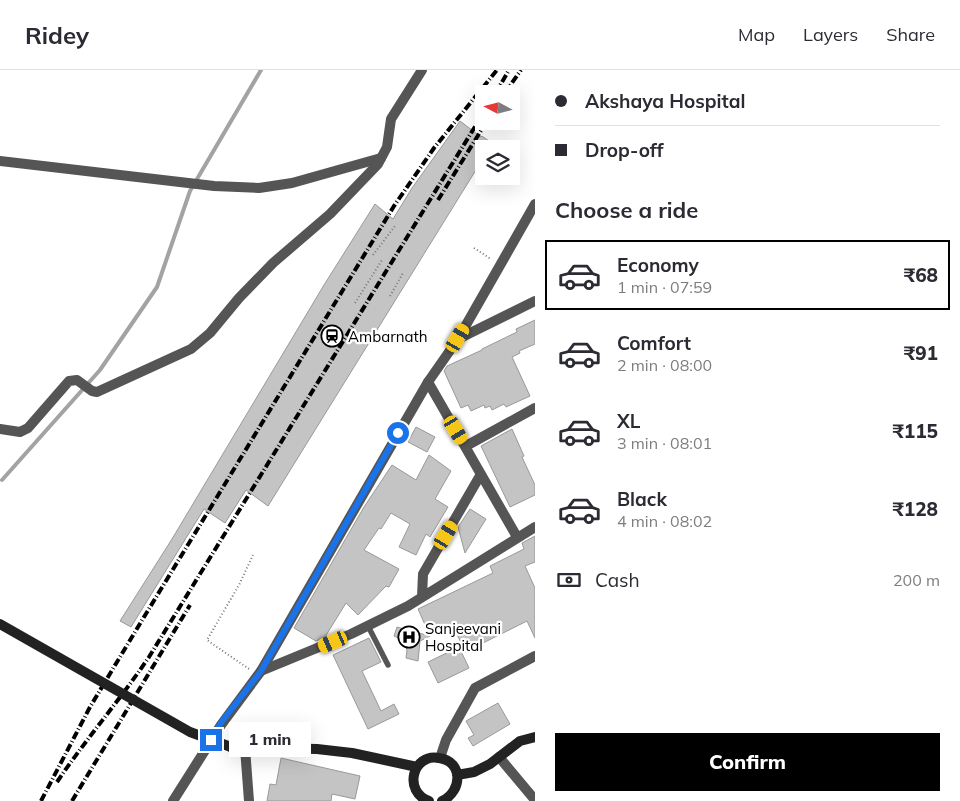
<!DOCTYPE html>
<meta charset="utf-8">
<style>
body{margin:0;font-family:Mulish,sans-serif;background:#f2f2f3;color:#2b2b33;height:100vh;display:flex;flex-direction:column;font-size:19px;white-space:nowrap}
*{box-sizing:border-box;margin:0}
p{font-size:16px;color:#7c7c81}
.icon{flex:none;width:28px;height:28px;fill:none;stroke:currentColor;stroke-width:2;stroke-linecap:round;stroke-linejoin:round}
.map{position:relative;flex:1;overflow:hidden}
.side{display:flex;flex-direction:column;background:#fff;width:425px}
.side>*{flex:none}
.hud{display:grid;align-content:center;height:110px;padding:0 20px;background:#fff}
.needle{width:32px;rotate:277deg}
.controls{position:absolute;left:475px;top:15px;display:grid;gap:10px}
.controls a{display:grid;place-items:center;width:45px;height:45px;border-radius:0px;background:#fff;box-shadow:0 5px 20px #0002;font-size:25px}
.end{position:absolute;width:22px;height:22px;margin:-11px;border:6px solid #1a73e8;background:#fff;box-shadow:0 0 0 2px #fff}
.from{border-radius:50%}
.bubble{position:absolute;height:35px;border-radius:0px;background:#fff;box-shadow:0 5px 20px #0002;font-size:16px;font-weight:800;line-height:35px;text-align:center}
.car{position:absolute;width:15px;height:30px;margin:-15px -8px;border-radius:6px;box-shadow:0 0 4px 1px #0007;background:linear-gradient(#f5c518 24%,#345 0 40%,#f5c518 0 76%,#345 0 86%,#f5c518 0)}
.hud b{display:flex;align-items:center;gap:18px;height:48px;font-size:19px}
.hud b+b{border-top:1px solid #e1e1e2}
.hud i{width:12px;height:12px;background:#2b2b33}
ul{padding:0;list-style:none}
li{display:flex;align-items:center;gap:15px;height:70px;margin:0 10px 8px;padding:0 10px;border:2px solid transparent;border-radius:0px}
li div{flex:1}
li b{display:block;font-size:19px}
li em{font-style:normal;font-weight:800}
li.active{border-color:#000}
li>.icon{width:45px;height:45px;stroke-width:1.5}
h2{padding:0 20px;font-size:22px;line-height:60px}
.pay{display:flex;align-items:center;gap:12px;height:55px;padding:0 20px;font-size:19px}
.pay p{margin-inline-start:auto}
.action{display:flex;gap:10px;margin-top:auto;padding:10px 20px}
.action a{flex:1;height:58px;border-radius:0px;background:#000;color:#fff;font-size:20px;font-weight:800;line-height:58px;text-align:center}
header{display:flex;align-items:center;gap:30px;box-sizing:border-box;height:70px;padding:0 25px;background:#fff;border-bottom:1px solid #e1e1e2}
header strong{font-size:24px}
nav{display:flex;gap:28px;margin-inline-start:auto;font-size:18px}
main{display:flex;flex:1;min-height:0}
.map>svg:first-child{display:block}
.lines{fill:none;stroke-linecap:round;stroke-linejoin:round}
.stream{stroke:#a3a3a3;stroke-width:4}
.building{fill:#c4c4c4;stroke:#999}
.path{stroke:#777;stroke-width:2;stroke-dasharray:1 2.5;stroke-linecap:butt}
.service{stroke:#555;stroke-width:5.5}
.minor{stroke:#555;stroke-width:10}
.tertiary{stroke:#555;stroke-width:10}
.secondary{stroke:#222;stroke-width:10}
.rail{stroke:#000;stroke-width:4;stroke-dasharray:8 2.5 1 2.5;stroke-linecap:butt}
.secondary-bridge{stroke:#222;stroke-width:10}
.route{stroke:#1a73e8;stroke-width:6}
.labels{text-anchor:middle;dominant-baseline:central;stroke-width:4.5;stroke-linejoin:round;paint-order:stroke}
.poi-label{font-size:15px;fill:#000;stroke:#fff;text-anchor:start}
</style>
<header>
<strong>Ridey</strong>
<nav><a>Map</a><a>Layers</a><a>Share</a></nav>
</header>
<main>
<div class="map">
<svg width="535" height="731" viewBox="0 0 535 731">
<rect width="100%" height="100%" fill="#fff"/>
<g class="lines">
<!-- stream -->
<path class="stream" d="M 2,410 L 100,300 L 157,217 L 190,121 L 261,0"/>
</g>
<!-- building -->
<path class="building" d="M 460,51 L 481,67 L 482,66 L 500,79 L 484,79 L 484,87 L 268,436 L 246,420 L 225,453 L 204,439 L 131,557 L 120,551 L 172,469 L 324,215 L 375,134 L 393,149 L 412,118 Z
M 535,250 L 535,274 L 519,281 L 520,283 L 512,287 L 530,326 L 506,337 L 504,334 L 492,340 L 490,336 L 485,338 L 484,335 L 471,341 L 468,335 L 461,338 L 444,301 L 447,296 L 482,280 L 482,279 L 517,262 L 516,259 Z
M 416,357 L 435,367 L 427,382 L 408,372 Z
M 512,359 L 524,386 L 522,387 L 535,415 L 535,425 L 510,437 L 481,376 Z
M 429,385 L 451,401 L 435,429 L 448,437 L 430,467 L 426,464 L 416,485 L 399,477 L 410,454 L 391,443 L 381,459 L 379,458 L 364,480 L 399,499 L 389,517 L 386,516 L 358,545 L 346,533 L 325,567 L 316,571 L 294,558 L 364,437 L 392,395 L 416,410 Z
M 470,439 L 486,449 L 465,483 L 458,457 Z
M 535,466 L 535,492 L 525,496 L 535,518 L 535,568 L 527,551 L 465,582 L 453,555 L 430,566 L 418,539 L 493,503 L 490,496 L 524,479 L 522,473 Z
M 397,557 L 430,566 L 420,571 L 418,591 L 406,588 L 407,580 L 404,571 L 394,566 Z
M 369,568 L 381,592 L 362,601 L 381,641 L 394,634 L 399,644 L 368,659 L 333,585 Z
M 459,577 L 469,598 L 438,613 L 428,592 Z
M 498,633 L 510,654 L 473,676 L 468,668 L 474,665 L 466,651 Z
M 281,688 L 360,706 L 355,729 L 332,724 L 331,731 L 267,731 L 270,714 L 276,715 Z"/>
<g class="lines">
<!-- path -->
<path class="path" d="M 474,178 L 491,189
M 373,185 L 395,156
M 390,226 L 403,203
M 355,233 L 382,190
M 249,599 L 207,570 L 239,515 L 253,485"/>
<!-- service -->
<path class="service" d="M 368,556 L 388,595"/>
<!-- minor -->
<path class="minor" d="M 0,91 L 214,116 L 259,118 L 292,113 L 381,88
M 458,269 L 535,231
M 428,312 L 517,467
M 466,376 L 535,338
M 422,527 L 423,504 L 481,404
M 261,601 L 351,564 L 408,536 L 535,457
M 245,678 L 249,731
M 499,687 L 535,730"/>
<!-- tertiary -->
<path class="tertiary" d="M 0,359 L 20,362 L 28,358 L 69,311 L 77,310 L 92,321 L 97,322 L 191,279 L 210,263 L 239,228 L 273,193 L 330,144 L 378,94 L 387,77 L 391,49 L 422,0
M 440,688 L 446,670 L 475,618 L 535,586
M 173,731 L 221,655 L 261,601 L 428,312 L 458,269 L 535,134"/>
<!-- secondary -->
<path class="secondary" d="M 231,677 L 317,679 L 352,683 L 417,697
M 457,705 L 474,702 L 490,694 L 520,671 L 535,667
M 429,731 C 403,722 412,683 439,688 C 463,691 463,721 442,731"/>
<!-- rail -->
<path class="rail" d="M 495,24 L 509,0
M 504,24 L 521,0
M 438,130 L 487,51
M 57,712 C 86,669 120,630 149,587 L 484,42
M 41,731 L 90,637 L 144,547 L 394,136 L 434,78 L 497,0
M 72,731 L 190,535"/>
<!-- secondary-bridge -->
<path class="secondary-bridge" d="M 0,554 L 190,662 L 231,677"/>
</g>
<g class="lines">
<!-- route -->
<path class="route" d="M 211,670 L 220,654 L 261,601 L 398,363"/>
</g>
<!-- icons -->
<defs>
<g id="station-ring" transform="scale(1.125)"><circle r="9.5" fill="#fff" stroke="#000" stroke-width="1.5"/><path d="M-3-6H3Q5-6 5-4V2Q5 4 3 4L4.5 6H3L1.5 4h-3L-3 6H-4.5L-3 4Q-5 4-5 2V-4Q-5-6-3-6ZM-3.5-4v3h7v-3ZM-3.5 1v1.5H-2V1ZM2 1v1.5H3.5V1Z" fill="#000"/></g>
<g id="hospital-ring" transform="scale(1.125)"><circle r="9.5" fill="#fff" stroke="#000" stroke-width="1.5"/><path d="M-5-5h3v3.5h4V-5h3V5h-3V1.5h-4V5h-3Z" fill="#000"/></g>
</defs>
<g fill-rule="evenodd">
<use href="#station-ring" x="332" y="266"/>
<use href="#hospital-ring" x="409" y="567"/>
</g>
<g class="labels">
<!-- poi labels -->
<g class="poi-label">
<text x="348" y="266">Ambarnath</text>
<text x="425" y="558">Sanjeevani<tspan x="425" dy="17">Hospital</tspan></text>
</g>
</g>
</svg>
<div class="controls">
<a><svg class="needle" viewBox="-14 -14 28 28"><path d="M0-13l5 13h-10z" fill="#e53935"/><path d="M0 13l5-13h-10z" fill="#7c7c81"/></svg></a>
<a><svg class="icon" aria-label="layers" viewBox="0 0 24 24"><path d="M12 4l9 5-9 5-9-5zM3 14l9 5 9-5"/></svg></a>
</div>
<i class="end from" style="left:398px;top:363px"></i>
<i class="end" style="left:211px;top:670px"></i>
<div class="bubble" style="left:229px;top:652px;width:82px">1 min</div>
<i class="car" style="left:458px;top:268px;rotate:30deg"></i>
<i class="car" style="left:456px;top:360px;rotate:149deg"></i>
<i class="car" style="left:446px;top:465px;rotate:31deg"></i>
<i class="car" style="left:333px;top:572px;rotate:247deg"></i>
</div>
<section class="side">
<div class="hud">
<b><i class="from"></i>Akshaya Hospital</b>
<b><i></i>Drop-off</b>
</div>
<h2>Choose a ride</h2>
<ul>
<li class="active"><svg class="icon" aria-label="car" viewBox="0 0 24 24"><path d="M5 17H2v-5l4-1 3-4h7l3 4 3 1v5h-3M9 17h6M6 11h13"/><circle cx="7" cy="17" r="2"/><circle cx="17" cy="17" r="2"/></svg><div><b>Economy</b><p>1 min · 07:59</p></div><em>₹68</em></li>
<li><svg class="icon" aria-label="car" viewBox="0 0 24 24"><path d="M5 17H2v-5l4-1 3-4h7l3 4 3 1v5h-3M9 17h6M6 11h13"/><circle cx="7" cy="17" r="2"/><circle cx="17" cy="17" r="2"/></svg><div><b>Comfort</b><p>2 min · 08:00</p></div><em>₹91</em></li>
<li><svg class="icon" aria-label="car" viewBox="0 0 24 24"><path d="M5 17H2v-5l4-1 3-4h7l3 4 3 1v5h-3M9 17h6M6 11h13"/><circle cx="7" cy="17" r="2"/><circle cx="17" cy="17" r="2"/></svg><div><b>XL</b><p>3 min · 08:01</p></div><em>₹115</em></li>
<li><svg class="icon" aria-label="car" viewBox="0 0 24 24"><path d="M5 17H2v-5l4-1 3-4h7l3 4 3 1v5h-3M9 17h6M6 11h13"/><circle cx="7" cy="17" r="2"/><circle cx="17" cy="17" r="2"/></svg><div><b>Black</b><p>4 min · 08:02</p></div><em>₹128</em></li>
</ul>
<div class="pay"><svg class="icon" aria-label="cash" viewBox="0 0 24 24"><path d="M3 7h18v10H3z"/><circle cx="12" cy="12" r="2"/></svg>Cash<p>200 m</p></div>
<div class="action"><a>Confirm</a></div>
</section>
</main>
